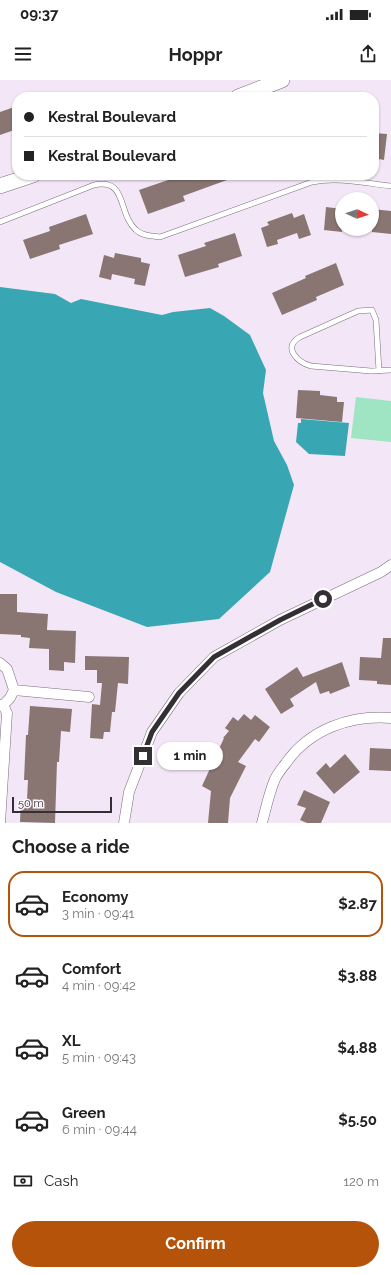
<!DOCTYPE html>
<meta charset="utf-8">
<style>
body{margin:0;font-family:Raleway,sans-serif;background:#f2f2f2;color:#222;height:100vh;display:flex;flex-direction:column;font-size:15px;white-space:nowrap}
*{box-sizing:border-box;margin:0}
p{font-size:13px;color:#767676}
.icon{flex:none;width:22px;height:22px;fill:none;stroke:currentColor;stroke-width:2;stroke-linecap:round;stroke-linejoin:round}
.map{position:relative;height:743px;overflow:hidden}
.sheet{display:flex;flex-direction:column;background:#fff;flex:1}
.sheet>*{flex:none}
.banner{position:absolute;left:12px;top:12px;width:367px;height:88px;border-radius:16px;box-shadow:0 1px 3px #0004;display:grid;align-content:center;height:88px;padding:0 12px;background:#fff}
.needle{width:26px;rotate:94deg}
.controls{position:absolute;left:335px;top:112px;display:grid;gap:8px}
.controls a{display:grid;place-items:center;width:44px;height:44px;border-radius:50%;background:#fff;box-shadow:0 1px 3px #0004;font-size:20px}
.scale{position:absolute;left:12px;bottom:10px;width:100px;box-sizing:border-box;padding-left:4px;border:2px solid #342f35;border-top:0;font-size:11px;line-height:14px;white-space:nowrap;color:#342f35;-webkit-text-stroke:3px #fcf7fd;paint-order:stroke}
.end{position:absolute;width:18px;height:18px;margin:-9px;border:5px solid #342f35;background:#fff;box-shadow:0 0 0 2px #fff}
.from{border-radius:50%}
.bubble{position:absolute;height:28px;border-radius:14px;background:#fff;box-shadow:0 1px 3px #0004;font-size:13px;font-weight:700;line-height:28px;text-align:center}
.banner b{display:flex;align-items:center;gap:14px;height:38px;font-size:15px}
.banner b+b{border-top:1px solid #e0e0e0}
.banner i{width:10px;height:10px;background:#222}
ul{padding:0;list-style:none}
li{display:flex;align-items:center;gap:12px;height:66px;margin:0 8px 6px;padding:0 4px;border:2px solid transparent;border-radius:16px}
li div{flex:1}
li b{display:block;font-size:15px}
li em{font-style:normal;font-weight:700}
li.current{border-color:#b45309}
li>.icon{width:36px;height:36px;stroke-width:1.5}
h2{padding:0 12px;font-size:18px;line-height:48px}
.pay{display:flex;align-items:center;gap:10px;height:44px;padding:0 12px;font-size:15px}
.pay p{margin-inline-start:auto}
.cta{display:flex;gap:8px;margin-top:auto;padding:8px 12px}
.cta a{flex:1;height:46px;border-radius:24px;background:#b45309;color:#fff;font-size:16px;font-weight:700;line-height:46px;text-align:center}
.status{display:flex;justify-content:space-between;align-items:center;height:28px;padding:0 20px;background:#fff;direction:ltr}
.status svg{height:11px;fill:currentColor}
header{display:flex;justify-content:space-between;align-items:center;height:52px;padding:0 12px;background:#fff;font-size:18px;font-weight:700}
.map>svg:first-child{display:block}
.green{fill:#9fe4c3}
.water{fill:#39a7b3}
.building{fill:#897672}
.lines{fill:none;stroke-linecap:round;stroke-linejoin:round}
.lane-casing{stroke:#786d7b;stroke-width:6}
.street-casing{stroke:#786d7b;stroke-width:11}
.secondary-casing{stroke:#786d7b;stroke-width:16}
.lane{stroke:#fff;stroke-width:5}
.street{stroke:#fff;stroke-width:10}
.secondary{stroke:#fff;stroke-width:15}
.route{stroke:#342f35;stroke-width:5}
</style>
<div class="status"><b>09:37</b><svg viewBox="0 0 49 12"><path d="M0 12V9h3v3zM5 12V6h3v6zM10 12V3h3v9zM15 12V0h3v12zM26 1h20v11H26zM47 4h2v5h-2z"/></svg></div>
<header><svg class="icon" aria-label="menu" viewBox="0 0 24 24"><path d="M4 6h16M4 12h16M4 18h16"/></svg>Hoppr<svg class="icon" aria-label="share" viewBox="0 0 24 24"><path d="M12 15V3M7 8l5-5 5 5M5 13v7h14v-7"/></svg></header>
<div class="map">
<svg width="391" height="743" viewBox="0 0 391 743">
<rect width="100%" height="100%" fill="#f3e7f7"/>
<!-- green -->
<path class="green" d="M 356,317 L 391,321 L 391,362 L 351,358 Z"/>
<!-- water -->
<path class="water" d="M 0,207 L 55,214 L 71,223 L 81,219 L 162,235 L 173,232 L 210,228 L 224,236 L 250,255 L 266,290 L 263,313 L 274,361 L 287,385 L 294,405 L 270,492 L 219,539 L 147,547 L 56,512 L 0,482 Z
M 301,339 L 349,343 L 345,376 L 309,374 L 296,362 L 298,343 L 301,343 Z"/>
<!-- building -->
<path class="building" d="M 17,26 L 17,49 L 0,55 L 0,32 Z
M 374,53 L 387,54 L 384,80 L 374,78 Z
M 173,95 L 238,95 L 238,96 L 183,116 L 185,121 L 148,134 L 139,110 L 174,98 Z
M 326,127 L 342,129 L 342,152 L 324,150 Z
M 372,129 L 391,131 L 391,154 L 372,152 Z
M 292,133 L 294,138 L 304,134 L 311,155 L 299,159 L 297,153 L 277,160 L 278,164 L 267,167 L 261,148 L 269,145 L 267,142 Z
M 86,134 L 93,154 L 59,165 L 60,169 L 30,179 L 23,160 L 50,151 L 49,147 Z
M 235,153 L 242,176 L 218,184 L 219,187 L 185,197 L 178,175 L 206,166 L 204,163 Z
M 115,173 L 141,178 L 141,182 L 150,184 L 145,206 L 134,204 L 135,199 L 112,194 L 111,200 L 99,197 L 104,175 L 114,178 Z
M 336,183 L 344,205 L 316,217 L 317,220 L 282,235 L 272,213 L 306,198 L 305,196 Z
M 298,310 L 320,311 L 320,315 L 337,317 L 337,322 L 344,322 L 342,342 L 296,338 Z
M 0,514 L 17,514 L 17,532 L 48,534 L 47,550 L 76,551 L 75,583 L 64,582 L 64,591 L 49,590 L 49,569 L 29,568 L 30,558 L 21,557 L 21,555 L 0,554 Z
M 383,558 L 391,558 L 391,605 L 377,604 L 377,601 L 359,600 L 360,577 L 381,578 Z
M 85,576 L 129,577 L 128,604 L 118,603 L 115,632 L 112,632 L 110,652 L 104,652 L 103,659 L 90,658 L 92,624 L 100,625 L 102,603 L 97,603 L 97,590 L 85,590 Z
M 342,582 L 350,606 L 330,614 L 329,611 L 320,614 L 316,602 L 290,619 L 294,626 L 281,634 L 265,609 L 297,587 L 303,597 Z
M 30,626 L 72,629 L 70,652 L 61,651 L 59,682 L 57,682 L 55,743 L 20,742 L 21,720 L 27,720 L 28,700 L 24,700 L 26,655 L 28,655 Z
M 244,634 L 251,640 L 255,635 L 270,647 L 259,662 L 255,659 L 238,682 L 246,686 L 230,718 L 228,743 L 208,743 L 211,711 L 202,706 L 224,658 L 223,658 L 229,651 L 225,648 L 233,637 L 238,641 Z
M 370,668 L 391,669 L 391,691 L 369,690 Z
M 345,674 L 360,692 L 334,714 L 316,693 L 326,683 L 330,688 Z
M 304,710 L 330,722 L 321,743 L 307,743 L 300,740 L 306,728 L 297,725 Z"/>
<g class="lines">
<!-- lane casing -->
<g class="lane-casing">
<path id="lane" d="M 0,142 L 94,105 C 128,98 117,133 136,150 C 142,156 152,156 160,157 L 312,102 C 337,97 365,103 391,106
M 379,291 L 376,240 L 372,230 L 358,231 L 300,257 C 282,267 297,282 311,286 L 371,291 L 391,290"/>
</g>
<!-- street casing -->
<g class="street-casing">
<path id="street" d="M 0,583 L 7,589 L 14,610 L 10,618 L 3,625 L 0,625
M 14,610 L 89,617
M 0,743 L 7,633 L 3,625
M 124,743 L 129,712 L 152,652 L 179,613 L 214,577 L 280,540 L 381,492 L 391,485
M 262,743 C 266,728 269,713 275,699 C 278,693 282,688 286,683 C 310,649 350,635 391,638"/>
</g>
<!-- secondary casing -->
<g class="secondary-casing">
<path id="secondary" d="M 238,17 L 282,0
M 0,106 L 33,95"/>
</g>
<!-- lane -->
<use href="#lane" class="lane"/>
<!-- street -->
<use href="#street" class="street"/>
<!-- secondary -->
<use href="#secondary" class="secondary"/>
</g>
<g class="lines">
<!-- route -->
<path class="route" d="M 143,676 L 152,652 L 179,613 L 214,577 L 280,540 L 323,519"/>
</g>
</svg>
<div class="controls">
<a><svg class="needle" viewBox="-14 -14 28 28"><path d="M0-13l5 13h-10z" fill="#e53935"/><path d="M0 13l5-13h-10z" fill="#767676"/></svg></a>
</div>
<div class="scale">50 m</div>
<i class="end from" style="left:323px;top:519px"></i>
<i class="end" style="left:143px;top:676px"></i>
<div class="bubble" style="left:157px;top:662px;width:66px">1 min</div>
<div class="banner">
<b><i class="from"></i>Kestral Boulevard</b>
<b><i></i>Kestral Boulevard</b>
</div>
</div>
<section class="sheet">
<h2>Choose a ride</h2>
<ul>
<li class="current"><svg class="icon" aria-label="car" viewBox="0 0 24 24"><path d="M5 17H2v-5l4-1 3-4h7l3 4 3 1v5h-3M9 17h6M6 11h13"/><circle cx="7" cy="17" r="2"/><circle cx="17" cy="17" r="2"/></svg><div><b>Economy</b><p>3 min · 09:41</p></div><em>$2.87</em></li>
<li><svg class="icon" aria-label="car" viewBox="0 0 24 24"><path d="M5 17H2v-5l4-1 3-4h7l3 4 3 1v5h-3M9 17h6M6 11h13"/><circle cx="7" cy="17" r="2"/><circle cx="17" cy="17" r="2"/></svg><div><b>Comfort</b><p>4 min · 09:42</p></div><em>$3.88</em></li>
<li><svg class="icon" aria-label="car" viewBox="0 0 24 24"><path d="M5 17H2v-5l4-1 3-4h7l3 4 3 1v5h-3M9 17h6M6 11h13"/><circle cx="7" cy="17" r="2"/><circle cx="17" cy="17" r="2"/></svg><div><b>XL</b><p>5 min · 09:43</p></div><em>$4.88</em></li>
<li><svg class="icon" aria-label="car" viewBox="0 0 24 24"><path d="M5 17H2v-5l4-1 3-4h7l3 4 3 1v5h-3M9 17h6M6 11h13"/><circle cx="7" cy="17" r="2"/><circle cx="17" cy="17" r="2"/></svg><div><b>Green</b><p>6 min · 09:44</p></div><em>$5.50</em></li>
</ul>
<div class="pay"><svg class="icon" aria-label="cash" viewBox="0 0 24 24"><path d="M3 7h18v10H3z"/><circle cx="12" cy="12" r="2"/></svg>Cash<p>120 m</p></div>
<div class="cta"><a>Confirm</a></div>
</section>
